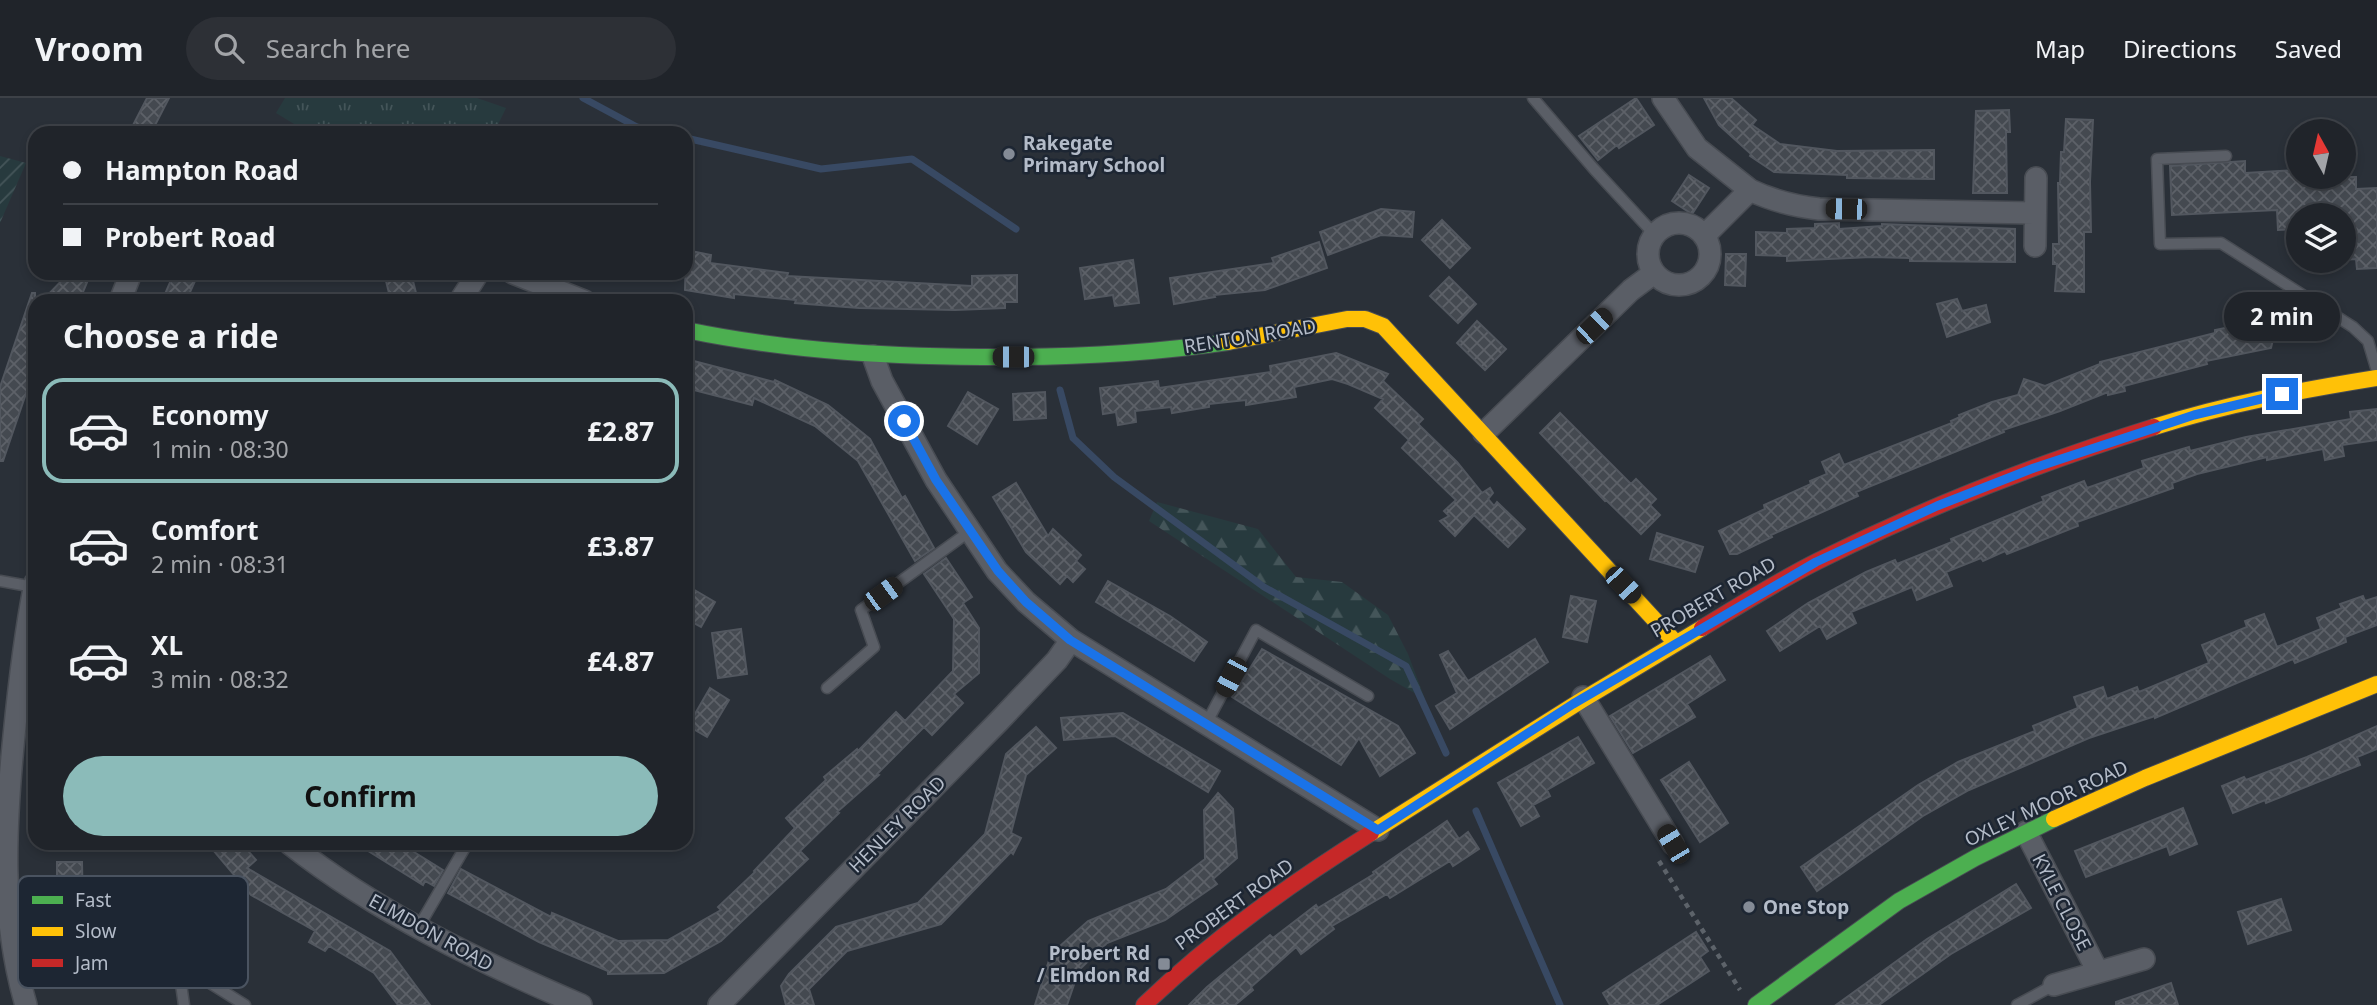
<!DOCTYPE html>
<meta charset="utf-8">
<style>
body{margin:0;font-family:"Noto Sans",sans-serif;background:#2d3036;color:#f1f3f6;height:100vh;display:flex;flex-direction:column;font-size:26px;white-space:nowrap}
*{box-sizing:border-box;margin:0}
p{font-size:23px;color:#a2a4a8}
.icon{flex:none;width:38px;height:38px;fill:none;stroke:currentColor;stroke-width:2;stroke-linecap:round;stroke-linejoin:round}
.map{position:relative;flex:1;overflow:hidden}
.panel{position:absolute;left:28px;top:196px;width:665px;height:556px;display:flex;flex-direction:column;background:#20242a;border-radius:21px;box-shadow:0 4px 10px #0003,0 0 0 2px #3d4147}
.panel>*{flex:none}
.top-card{position:absolute;left:28px;top:28px;width:665px;height:154px;border-radius:21px;box-shadow:0 4px 10px #0003,0 0 0 2px #3d4147;display:grid;align-content:center;height:154px;padding:0 35px;background:#20242a}
.needle{width:46px;rotate:352deg}
.tools{position:absolute;left:2286px;top:21px;display:grid;gap:14px}
.tools a{display:grid;place-items:center;width:70px;height:70px;border-radius:50%;background:#20242a;box-shadow:0 4px 10px #0003,0 0 0 2px #3d4147;font-size:35px}
.end{position:absolute;width:32px;height:32px;margin:-16px;border:9px solid #1a73e8;background:#fff;box-shadow:0 0 0 4px #fff}
.from{border-radius:50%}
.bubble{position:absolute;height:49px;border-radius:24px;background:#20242a;box-shadow:0 4px 10px #0003,0 0 0 2px #3d4147;font-size:23px;font-weight:700;line-height:49px;text-align:center}
.car{position:absolute;width:21px;height:42px;margin:-21px -10px;border-radius:9px;box-shadow:0 0 5px 2px #0007;background:linear-gradient(#222 24%,#8ab4d8 0 40%,#222 0 76%,#8ab4d8 0 86%,#222 0)}
.top-card b{display:flex;align-items:center;gap:24px;height:66px;font-size:26px}
.top-card b+b{border-top:2px solid #3d4147}
.top-card i{width:18px;height:18px;background:#f1f3f6}
ul{padding:0;list-style:none}
li{display:flex;align-items:center;gap:21px;height:105px;margin:0 14px 10px;padding:0 21px;border:4px solid transparent;border-radius:21px}
li div{flex:1}
li b{display:block;font-size:26px}
li em{font-style:normal;font-weight:700}
li.current{border-color:#8bbbb9}
li>.icon{width:63px;height:63px;stroke-width:1.5}
h2{padding:0 35px;font-size:32px;line-height:84px}
.cta{display:flex;gap:14px;margin-top:auto;padding:14px 35px}
.cta a{flex:1;height:80px;border-radius:42px;background:#8bbbb9;color:#111;font-size:28px;font-weight:700;line-height:80px;text-align:center}
header{display:flex;align-items:center;gap:42px;box-sizing:border-box;height:98px;padding:0 35px;background:#20242a;border-bottom:2px solid #3d4147}
header strong{font-size:33px}
nav{display:flex;gap:38px;margin-inline-start:auto;font-size:24px}
.search{width:490px;height:63px;background:#2d3036;display:flex;align-items:center;gap:18px;box-sizing:border-box;padding:0 24px;border-radius:38px;color:#a2a4a8;font-size:26px}
.map>svg:first-child{display:block}
.forest{fill:url(#forest-firs)}
.park{fill:url(#park-tufts)}
.garden{fill:url(#garden-furrows)}
.lines{fill:none;stroke-linecap:round;stroke-linejoin:round}
.stream{stroke:#384963;stroke-width:7}
.building{fill:url(#building-cross-hatch);stroke:#52575f;stroke-width:2}
.lane-casing{stroke:#484c53;stroke-width:13}
.street-casing{stroke:#484c53;stroke-width:24}
.fast-casing{stroke:#484c53;stroke-width:18}
.slow-casing{stroke:#484c53;stroke-width:18}
.jam-casing{stroke:#484c53;stroke-width:18}
.path{stroke:#5d636a;stroke-width:4.5;stroke-dasharray:5 5;stroke-linecap:butt}
.lane{stroke:#5a5e66;stroke-width:10}
.street{stroke:#5a5e66;stroke-width:21}
.fast{stroke:#4caf50;stroke-width:16}
.slow{stroke:#ffc107;stroke-width:16}
.jam{stroke:#c62828;stroke-width:16}
.route{stroke:#1a73e8;stroke-width:9}
.poi-dot{fill:#848b96;stroke:#1d2633;stroke-width:2.5}
.labels{text-anchor:middle;dominant-baseline:central;stroke-width:5;stroke-linejoin:round;paint-order:stroke}
.poi-label{font-size:19px;font-weight:bold;fill:#b4bcc9;stroke:#1d2633;text-anchor:start}
.street-label{font-size:19px;fill:#b4bcc9;stroke:#1d2633}
.key{fill:#1d2633;stroke:#4a5360;stroke-width:2}
.key-label{font-size:19px;fill:#b4bcc9}
</style>
<header>
<strong>Vroom</strong>
<div class="search"><svg class="icon" aria-label="search" viewBox="0 0 24 24"><circle cx="10" cy="10" r="6"/><path d="M15 15l6 6"/></svg>Search here</div>
<nav><a>Map</a><a>Directions</a><a>Saved</a></nav>
</header>
<div class="map">
<svg width="2377" height="907" viewBox="0 0 2377 907">
<defs>
<pattern id="forest-firs" width="22" height="20" patternUnits="userSpaceOnUse" patternTransform="scale(1.75)"><rect width="22" height="20" fill="#273a3e"/><path d="M5 1l3.5 6h-7zM16 11l3.5 6h-7z" fill="#445559"/></pattern>
<pattern id="park-tufts" width="24" height="20" patternUnits="userSpaceOnUse" patternTransform="scale(1.75)"><rect width="24" height="20" fill="#273a3e"/><path d="M3 7l-1-3M5 7V3M7 7l1-3M15 17l-1-3M17 17v-4M19 17l1-3" fill="none" stroke="#445559"/></pattern>
<pattern id="garden-furrows" width="10" height="10" patternUnits="userSpaceOnUse" patternTransform="scale(1.75)"><rect width="10" height="10" fill="#273a3e"/><path d="M-1 1l2-2M0 10L10 0M9 11l2-2" fill="none" stroke="#445559"/></pattern>
<pattern id="building-cross-hatch" width="8" height="8" patternUnits="userSpaceOnUse" patternTransform="scale(1.75)"><rect width="8" height="8" fill="#444950"/><path d="M0 0l8 8M0 8l8-8" fill="none" stroke="#5d6168"/></pattern>
</defs>
<rect width="100%" height="100%" fill="#2a3038"/>
<!-- forest -->
<path class="forest" d="M 1157,404 L 1258,431 L 1296,479 L 1342,484 L 1388,517 L 1408,556 L 1425,601 L 1390,581 L 1149,423 Z"/>
<!-- park -->
<path class="park" d="M 285,0 L 477,0 L 506,10 L 494,35 L 309,35 L 276,15 Z"/>
<!-- garden -->
<path class="garden" d="M 0,58 L 26,65 L 0,125 Z"/>
<g class="lines">
<!-- stream -->
<path class="stream" d="M 583,0 L 637,29 L 665,35
M 686,40 L 821,71 L 912,61 L 1016,131
M 1060,292 L 1073,340 L 1114,379 L 1264,489 L 1406,568 L 1446,655
M 1476,713 L 1560,907"/>
</g>
<!-- building -->
<path class="building" d="M 147,0 L 169,0 L 151,35 L 129,35 Z
M 1636,0 L 1654,27 L 1619,50 L 1617,47 L 1598,62 L 1579,38 Z
M 1704,0 L 1731,0 L 1756,22 L 1752,27 L 1780,46 L 1837,53 L 1934,52 L 1934,81 L 1847,80 L 1847,77 L 1774,74 L 1750,58 L 1751,56 L 1719,27 Z
M 2009,12 L 2010,34 L 2006,34 L 2007,95 L 1973,95 L 1976,13 Z
M 2066,21 L 2093,22 L 2090,84 L 2091,134 L 2084,134 L 2084,194 L 2055,193 L 2057,166 L 2053,166 L 2053,146 L 2059,146 L 2058,85 L 2060,85 L 2061,54 L 2064,54 Z
M 2245,63 L 2245,75 L 2298,72 L 2298,79 L 2356,79 L 2356,91 L 2377,90 L 2377,170 L 2357,171 L 2356,161 L 2343,162 L 2343,117 L 2298,117 L 2298,131 L 2278,132 L 2277,112 L 2172,117 L 2170,68 Z
M 1689,77 L 1709,90 L 1692,116 L 1672,103 Z
M 1381,111 L 1414,114 L 1412,139 L 1381,137 L 1328,157 L 1320,134 Z
M 1442,122 L 1470,150 L 1450,170 L 1422,142 Z
M 1839,125 L 1839,131 L 1882,128 L 1882,126 L 2015,131 L 2015,164 L 1910,163 L 1910,160 L 1871,159 L 1787,163 L 1787,158 L 1756,157 L 1756,134 L 1787,135 L 1787,131 L 1815,130 L 1815,126 Z
M 1319,144 L 1327,170 L 1265,192 L 1214,197 L 1215,199 L 1174,206 L 1170,180 L 1274,165 L 1272,160 Z
M 686,152 L 711,157 L 710,165 L 788,175 L 787,178 L 972,188 L 972,178 L 1017,177 L 1017,204 L 1005,204 L 1005,210 L 955,212 L 859,210 L 795,205 L 796,202 L 734,196 L 734,200 L 685,192 Z
M 1726,156 L 1746,156 L 1745,188 L 1725,187 Z
M 1133,162 L 1139,205 L 1115,208 L 1113,197 L 1085,201 L 1080,170 Z
M 69,175 L 91,175 L 83,194 L 74,203 L 42,203 Z
M 174,175 L 195,183 L 186,203 L 162,203 Z
M 384,175 L 411,175 L 418,203 L 391,203 Z
M 1449,179 L 1476,206 L 1458,225 L 1430,198 Z
M 32,195 L 35,195 L 35,269 L 3,363 L 0,363 L 0,289 Z
M 1957,201 L 1962,213 L 1986,207 L 1990,224 L 1947,239 L 1937,206 Z
M 1477,223 L 1506,251 L 1485,272 L 1457,245 Z
M 2254,224 L 2276,229 L 2271,250 L 2206,263 L 2207,266 L 2124,288 L 2125,293 L 2108,297 L 2108,294 L 2060,313 L 2003,332 L 2004,334 L 1856,394 L 1858,398 L 1771,437 L 1772,439 L 1737,456 L 1730,456 L 1719,433 L 1765,411 L 1764,407 L 1811,386 L 1810,383 L 1827,376 L 1822,364 L 1839,356 L 1844,367 L 1952,325 L 1951,323 L 1960,319 L 1959,317 L 1992,304 L 2018,297 L 2024,281 L 2045,288 L 2100,266 L 2100,264 L 2215,235 L 2215,232 Z
M 1336,255 L 1388,276 L 1383,283 L 1423,321 L 1418,326 L 1457,364 L 1482,395 L 1490,390 L 1493,395 L 1488,401 L 1494,408 L 1497,404 L 1525,431 L 1508,449 L 1474,417 L 1455,438 L 1440,423 L 1449,418 L 1444,413 L 1456,402 L 1402,350 L 1409,342 L 1375,310 L 1383,301 L 1348,286 L 1332,281 L 1294,289 L 1296,299 L 1246,307 L 1246,302 L 1209,306 L 1209,309 L 1172,315 L 1171,309 L 1135,313 L 1136,324 L 1118,327 L 1116,314 L 1103,316 L 1100,290 L 1158,283 L 1159,290 L 1271,274 L 1270,268 Z
M 686,261 L 774,284 L 775,282 L 828,307 L 870,341 L 902,400 L 905,398 L 934,450 L 915,463 L 858,363 L 815,328 L 754,300 L 752,307 L 686,290 Z
M 968,294 L 998,311 L 977,346 L 948,328 Z
M 1045,294 L 1046,320 L 1014,322 L 1013,296 Z
M 2377,311 L 2377,342 L 2342,347 L 2344,358 L 2325,362 L 2323,351 L 2267,362 L 2267,359 L 2197,376 L 2172,385 L 2173,390 L 2077,424 L 2078,428 L 2007,456 L 2005,453 L 1983,463 L 1981,460 L 1946,474 L 1952,488 L 1917,502 L 1912,489 L 1851,514 L 1856,525 L 1827,541 L 1820,528 L 1780,553 L 1767,533 L 1808,505 L 1866,474 L 1895,462 L 1897,466 L 1952,444 L 1951,441 L 2044,403 L 2042,399 L 2084,383 L 2087,390 L 2144,370 L 2142,363 L 2189,349 L 2190,353 L 2246,339 L 2351,321 L 2350,314 Z
M 1560,315 L 1631,386 L 1636,381 L 1656,401 L 1650,407 L 1660,417 L 1641,436 L 1606,402 L 1605,403 L 1540,335 Z
M 1016,385 L 1048,438 L 1053,431 L 1081,457 L 1076,463 L 1085,471 L 1073,484 L 1067,478 L 1060,486 L 1026,454 L 993,399 Z
M 1657,435 L 1703,449 L 1695,474 L 1650,461 Z
M 946,460 L 972,499 L 963,505 L 979,530 L 979,575 L 954,596 L 963,605 L 932,637 L 924,629 L 877,676 L 879,677 L 837,714 L 839,715 L 800,753 L 808,761 L 721,843 L 664,875 L 608,876 L 608,873 L 539,844 L 448,795 L 461,771 L 551,819 L 552,815 L 618,843 L 668,842 L 721,812 L 718,809 L 755,774 L 754,773 L 795,730 L 786,720 L 826,682 L 824,679 L 857,651 L 858,653 L 896,614 L 905,623 L 953,573 L 954,521 L 924,476 Z
M 1108,483 L 1170,518 L 1207,544 L 1194,563 L 1096,504 Z
M 686,487 L 715,504 L 701,529 L 686,521 Z
M 1571,498 L 1596,503 L 1587,544 L 1563,539 Z
M 2363,498 L 2365,503 L 2377,499 L 2377,527 L 2345,539 L 2346,544 L 2295,565 L 2293,561 L 2155,620 L 2155,618 L 2089,640 L 1969,692 L 1923,718 L 1817,793 L 1801,769 L 1918,687 L 1958,664 L 2035,633 L 2033,628 L 2078,610 L 2074,599 L 2103,589 L 2107,601 L 2137,589 L 2139,594 L 2209,565 L 2202,547 L 2247,529 L 2245,523 L 2264,516 L 2277,549 L 2321,531 L 2317,520 L 2342,510 L 2340,506 Z
M 741,531 L 747,576 L 718,580 L 712,535 Z
M 1535,541 L 1548,564 L 1450,631 L 1436,608 L 1457,595 L 1440,557 L 1448,553 L 1468,583 Z
M 1262,551 L 1398,628 L 1415,655 L 1380,678 L 1359,640 L 1341,667 L 1232,599 Z
M 1710,558 L 1725,582 L 1687,606 L 1695,619 L 1633,655 L 1610,618 Z
M 710,590 L 729,602 L 707,639 L 688,628 Z
M 1123,615 L 1220,673 L 1208,694 L 1115,638 L 1064,642 L 1061,620 Z
M 2377,628 L 2377,651 L 2357,659 L 2360,667 L 2266,705 L 2265,702 L 2233,715 L 2222,688 L 2244,679 L 2246,682 L 2307,659 Z
M 1036,629 L 1056,650 L 1026,677 L 1011,735 L 1021,740 L 1013,756 L 1011,754 L 941,826 L 847,853 L 809,891 L 814,907 L 786,907 L 781,888 L 789,876 L 836,829 L 918,805 L 985,736 L 1006,656 Z
M 1578,639 L 1594,665 L 1547,692 L 1550,698 L 1533,707 L 1539,718 L 1521,728 L 1498,685 Z
M 1689,664 L 1728,725 L 1700,744 L 1661,682 Z
M 1218,695 L 1233,711 L 1237,760 L 1213,781 L 1217,786 L 1165,822 L 1107,845 L 1079,872 L 1067,907 L 1035,907 L 1051,856 L 1088,823 L 1166,791 L 1205,761 L 1204,712 Z
M 2183,710 L 2197,746 L 2170,757 L 2167,748 L 2086,779 L 2075,753 Z
M 1447,723 L 1459,741 L 1468,734 L 1479,751 L 1453,768 L 1450,763 L 1390,800 L 1387,796 L 1332,828 L 1334,831 L 1301,856 L 1296,849 L 1251,889 L 1253,892 L 1235,907 L 1189,907 L 1207,889 L 1270,837 L 1273,840 L 1316,807 L 1318,810 L 1374,776 L 1373,774 Z
M 208,746 L 242,746 L 256,762 L 247,770 L 390,853 L 430,907 L 398,907 L 374,875 L 329,848 L 325,853 L 309,844 L 315,833 L 251,797 Z
M 357,746 L 401,746 L 443,772 L 434,788 L 425,783 L 423,787 Z
M 57,764 L 82,764 L 83,814 L 103,876 L 79,884 L 57,818 Z
M 2016,786 L 2031,810 L 1951,856 L 1879,907 L 1836,907 L 1927,841 Z
M 2281,801 L 2291,832 L 2248,846 L 2238,814 Z
M 1696,834 L 1708,853 L 1700,859 L 1709,873 L 1657,907 L 1610,907 L 1603,895 Z
M 2171,885 L 2178,907 L 2116,907 L 2116,904 Z"/>
<g class="lines">
<!-- lane casing -->
<g class="lane-casing">
<path id="lane" d="M 1533,0 L 1594,71 L 1655,137
M 2226,58 L 2157,61 L 2160,146 L 2221,145 L 2353,229 L 2368,243 L 2377,273
M 0,483 L 34,489
M 827,590 L 874,549 L 861,512 L 970,433
M 1206,626 L 1256,532 L 1368,598
M 418,830 L 467,746
M 184,907 L 178,865 L 245,907
M 2017,907 L 2054,887"/>
</g>
<!-- street casing -->
<g class="street-casing">
<path id="street" d="M 1663,0 L 1697,50 L 1750,92
M1648 156a31 31 0 1 1 62 0a31 31 0 1 1-62 0Z
M 1704,138 L 1750,92 C 1773,103 1793,108 1819,111 L 2035,115
M 2035,148 L 2036,80
M 513,175 L 584,203
M 120,203 L 131,175
M 460,203 L 478,175
M 873,258 L 882,283 L 936,382 L 997,473 L 1026,504 L 1071,542 L 1378,732
M 1484,335 L 1631,192 L 1654,175
M 1583,599 L 1673,746
M 2026,734 L 2098,874
M 290,746 C 378,815 478,863 581,907
M 2054,887 L 2144,861
M 26,907 C 0,820 5,727 14,638 C 19,587 25,536 35,485
M 719,907 L 999,623 L 1057,562 L 1071,542"/>
</g>
<!-- fast casing -->
<g class="fast-casing">
<path id="fast" d="M 686,232 C 792,254 897,259 1004,259 C 1079,259 1154,255 1228,244
M 1756,907 L 1899,803 L 1975,760 L 2054,721"/>
</g>
<!-- slow casing -->
<g class="slow-casing">
<path id="slow" d="M 1228,244 L 1347,221 L 1365,221 L 1383,228 L 1676,545
M 2154,329 C 2227,306 2302,292 2377,280
M 2054,721 L 2145,680 L 2377,586
M 1371,735 L 1582,602 L 1702,530"/>
</g>
<!-- jam casing -->
<g class="jam-casing">
<path id="jam" d="M 1702,530 C 1740,507 1778,483 1818,463 C 1926,409 2039,365 2154,329
M 1144,907 C 1214,840 1290,786 1371,735"/>
</g>
<!-- path -->
<path class="path" d="M 1659,763 L 1740,892"/>
<!-- lane -->
<use href="#lane" class="lane"/>
<!-- street -->
<use href="#street" class="street"/>
<!-- fast -->
<use href="#fast" class="fast"/>
<!-- slow -->
<use href="#slow" class="slow"/>
<!-- jam -->
<use href="#jam" class="jam"/>
</g>
<g class="lines">
<!-- route -->
<path class="route" d="M 904,323 L 936,382 L 998,473 L 1026,504 L 1070,542 L 1378,732 L 1573,606 L 1816,464 L 1937,408 L 2034,370 L 2194,317 L 2282,296"/>
</g>
<!-- markers -->
<g class="poi-dot">
<circle cx="1009" cy="56" r="7"/>
<circle cx="1749" cy="809" r="7"/>
<rect x="1157" y="859" width="14" height="14" rx="3.5"/>
</g>
<g class="labels">
<!-- poi labels -->
<g class="poi-label">
<text x="1023" y="45">Rakegate<tspan x="1023" dy="22">Primary School</tspan></text>
<text x="1763" y="809">One Stop</text>
<text x="1150" y="855" text-anchor="end">Probert Rd<tspan x="1150" dy="22">/ Elmdon Rd</tspan></text>
</g>
<!-- street labels -->
<g class="street-label">
<text transform="translate(1250 238) rotate(-9)">RENTON ROAD</text>
<text transform="translate(1713 499) rotate(-30)">PROBERT ROAD</text>
<text transform="translate(2046 705) rotate(-25)">OXLEY MOOR ROAD</text>
<text transform="translate(897 726) rotate(-45)">HENLEY ROAD</text>
<text transform="translate(2062 804) rotate(63)">KYLE CLOSE</text>
<text transform="translate(1234 806) rotate(-36)">PROBERT ROAD</text>
<text transform="translate(431 834) rotate(29)">ELMDON ROAD</text>
</g>
</g>
<!-- legend -->
<rect x="18" y="778" width="230" height="112" rx="10" class="key"/>
<rect x="32" y="798" width="31" height="8" fill="#4caf50"/>
<rect x="32" y="829" width="31" height="9" fill="#ffc107"/>
<rect x="32" y="861" width="31" height="8" fill="#c62828"/>
<g class="key-label">
<text x="75" y="809">Fast</text>
<text x="75" y="840">Slow</text>
<text x="75" y="872">Jam</text>
</g>
</svg>
<div class="tools">
<a><svg class="needle" viewBox="-14 -14 28 28"><path d="M0-13l5 13h-10z" fill="#e53935"/><path d="M0 13l5-13h-10z" fill="#a2a4a8"/></svg></a>
<a><svg class="icon" aria-label="layers" viewBox="0 0 24 24"><path d="M12 4l9 5-9 5-9-5zM3 14l9 5 9-5"/></svg></a>
</div>
<i class="end from" style="left:904px;top:323px"></i>
<i class="end" style="left:2282px;top:296px"></i>
<div class="bubble" style="left:2224px;top:194px;width:116px">2 min</div>
<i class="car" style="left:1846px;top:111px;rotate:271deg"></i>
<i class="car" style="left:1594px;top:228px;rotate:46deg"></i>
<i class="car" style="left:1013px;top:259px;rotate:270deg"></i>
<i class="car" style="left:1623px;top:487px;rotate:137deg"></i>
<i class="car" style="left:883px;top:496px;rotate:54deg"></i>
<i class="car" style="left:1231px;top:579px;rotate:208deg"></i>
<i class="car" style="left:1673px;top:746px;rotate:329deg"></i>
<div class="top-card">
<b><i class="from"></i>Hampton Road</b>
<b><i></i>Probert Road</b>
</div>
<section class="panel">
<h2>Choose a ride</h2>
<ul>
<li class="current"><svg class="icon" aria-label="car" viewBox="0 0 24 24"><path d="M5 17H2v-5l4-1 3-4h7l3 4 3 1v5h-3M9 17h6M6 11h13"/><circle cx="7" cy="17" r="2"/><circle cx="17" cy="17" r="2"/></svg><div><b>Economy</b><p>1 min · 08:30</p></div><em>£2.87</em></li>
<li><svg class="icon" aria-label="car" viewBox="0 0 24 24"><path d="M5 17H2v-5l4-1 3-4h7l3 4 3 1v5h-3M9 17h6M6 11h13"/><circle cx="7" cy="17" r="2"/><circle cx="17" cy="17" r="2"/></svg><div><b>Comfort</b><p>2 min · 08:31</p></div><em>£3.87</em></li>
<li><svg class="icon" aria-label="car" viewBox="0 0 24 24"><path d="M5 17H2v-5l4-1 3-4h7l3 4 3 1v5h-3M9 17h6M6 11h13"/><circle cx="7" cy="17" r="2"/><circle cx="17" cy="17" r="2"/></svg><div><b>XL</b><p>3 min · 08:32</p></div><em>£4.87</em></li>
</ul>
<div class="cta"><a>Confirm</a></div>
</section>
</div>
